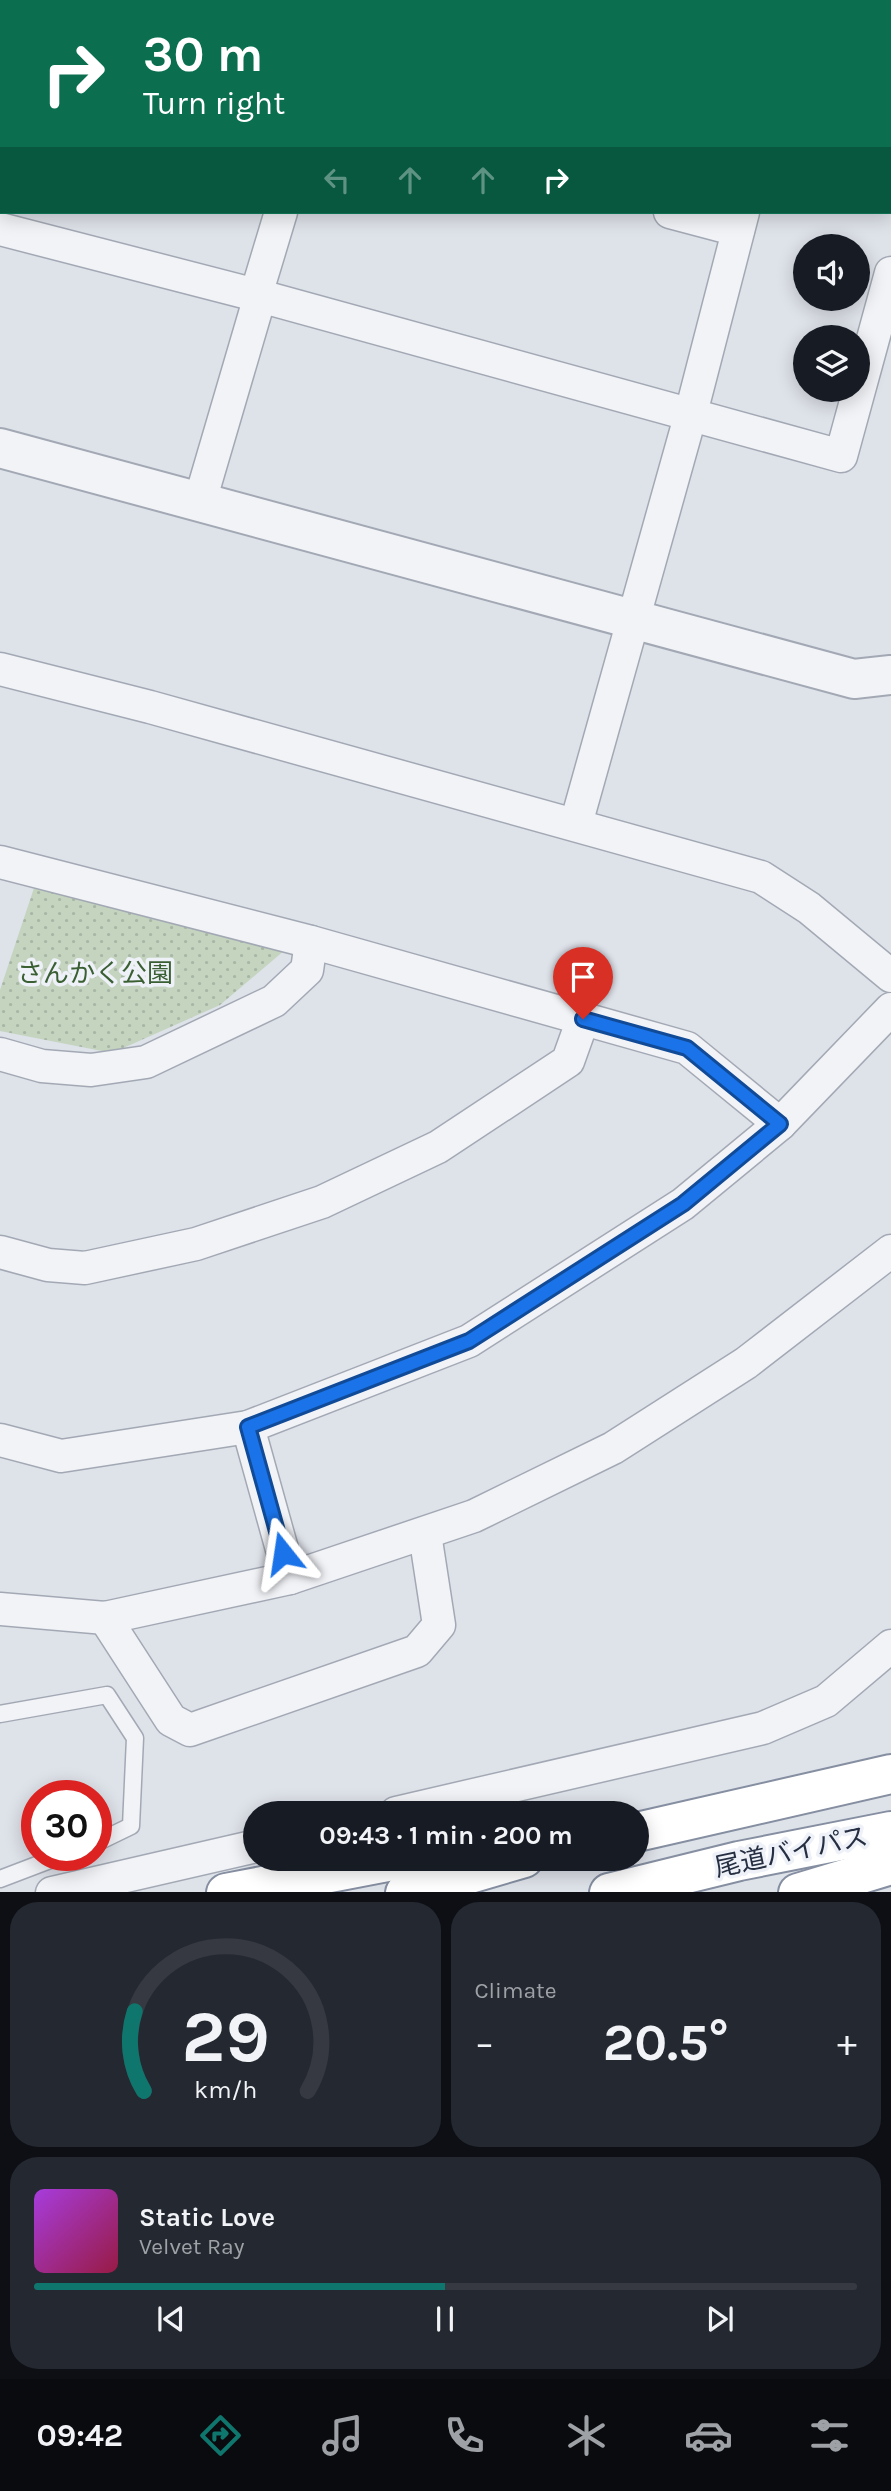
<!DOCTYPE html>
<html lang="en">
<head>
<meta charset="utf-8">
<style>
  :root { --surface:#171b24; --page:#242831; --text:#f1f3f6; --muted:#9ea1a6; --line:#363941; --accent:#0f766e }
  body { margin:0; font-family:Karla,"Noto Sans JP",sans-serif; background:var(--page); color:var(--text); height:100vh; display:flex; flex-direction:column; font-size:26px; white-space:nowrap }
  * { box-sizing:border-box; margin:0 }
  p { font-size:23px; color:var(--muted) }
  .icon { flex:none; width:38px; height:38px; fill:none; stroke:currentColor; stroke-width:2; stroke-linecap:round; stroke-linejoin:round }
  .map { position:relative; height:1892px; overflow:hidden }
  .side { display:flex; flex-direction:column; gap:10px; padding:10px; background:#0d0f14; flex:1 }
  .side>* { flex:none }
  .hud { position:absolute; left:0px; top:0px; width:892px; height:214px; box-shadow:0 4px 18px #0003; background:#0b6e4f; color:#fff; overflow:hidden }
  .tools { position:absolute; left:793px; top:234px; display:grid; gap:14px }
  .tools a { display:grid; place-items:center; width:77px; height:77px; border-radius:50%; background:var(--surface); box-shadow:0 4px 18px #0003; font-size:35px }
  .speed { position:absolute; left:21px; top:1780px; display:flex; gap:14px; font-size:35px; font-weight:700; text-align:center }
  .speed>* { display:grid; place-content:center; width:91px; height:91px; border-radius:50%; background:var(--surface); box-shadow:0 4px 18px #0003; line-height:1 }
  .speed .limit { border:10px solid #d22; background:#fff; color:#111 }
  .pin { position:absolute; display:grid; place-items:center; width:60px; height:60px; color:#fff; margin:-72px -30px; border-radius:50% 50% 50% 0; rotate:-45deg; box-shadow:0 0 7px #0007 }
  .pin .icon { rotate:45deg }
  .me { position:absolute; width:77px; margin:-38px; rotate:345deg; stroke-linejoin:round; filter:drop-shadow(0 0 5px #0008) }
  .turn { display:flex; align-items:center; gap:24px; height:147px; padding:0 28px; font-size:32px }
  .turn .icon { width:91px; height:91px; stroke-width:2.5 }
  .turn b { display:block; font-size:49px; line-height:60px }
  .lanes { display:flex; align-items:center; height:66px; padding:0 28px; background:#0003; justify-content:center; gap:35px; direction:ltr }
  .lanes .off { opacity:.35 }
  .big { font-size:52px; font-weight:700; line-height:1.1 }
  .side .card { flex:1; display:flex; flex-direction:column; justify-content:center; gap:10px; min-width:0; padding:0 24px; border-radius:28px; background:var(--page) }
  .side .dial { align-items:center; gap:0 }
  .dial svg { height:182px; overflow:visible; fill:none; stroke:var(--line); stroke-width:7; stroke-linecap:round; text-anchor:middle }
  .dial text { fill:var(--text); stroke:none }
  .song { display:flex; align-items:center; gap:21px }
  .cover { width:84px; height:84px; border-radius:10px; background:linear-gradient(135deg,hsl(280 70% 55%),hsl(340 70% 35%)) }
  .played { height:7px; border-radius:4px; background:linear-gradient(90deg,var(--accent) 50%,var(--line) 50%) }
  .keys { display:flex; justify-content:space-around; direction:ltr }
  .heat { display:flex; justify-content:space-between; align-items:center; font-size:38px; direction:ltr }
  .side .tiles { flex:1; display:grid; gap:10px; grid-template-columns:1fr 1fr }
  .card:last-child { grid-column:span 2 }
  .trip { position:absolute; left:243px; top:1801px; width:406px; height:70px; border-radius:35px; background:var(--surface); box-shadow:0 4px 18px #0003; font-weight:700; line-height:70px; text-align:center }
  .tabs { display:flex; height:112px; justify-content:space-around; align-items:center; background:#090b0e; color:var(--muted) }
  .tabs .icon { width:49px; height:49px }
  .tabs .active { color:var(--accent) }
  .tabs b { font-size:32px; color:var(--text) }
  .map>svg:first-child { display:block }
</style>
</head>
<body>
<div class="map">
<svg width="891" height="1893" viewBox="0 0 891 1893">
  <defs>
    <pattern id="park-dots" width="8" height="8" patternUnits="userSpaceOnUse" patternTransform="scale(1.75)"><rect width="8" height="8" fill="#c4d4bf"/><path d="M2 2h.1M6 6h.1" fill="none" stroke="#a8b6a5" stroke-width="1.8" stroke-linecap="round"/></pattern>
  </defs>
  <rect width="100%" height="100%" fill="#dee2e9"/>
  <polygon fill="url(#park-dots)" points="36,882 292,944 220,1005 112,1053 0,1031 0,990"/>
  <g fill="none" stroke-linecap="round" stroke-linejoin="round">
    <g stroke="#a3a9b4" stroke-width="19">
      <g id="service">
        <polyline points="0,1714 107,1695 135,1738 131,1826 96,1843"/>
        <polyline points="0,1879 63,1855"/>
      </g>
    </g>
    <g stroke="#a3a9b4" stroke-width="35">
      <g id="minor">
        <polyline points="611,0 618,2"/>
        <polyline points="339,2 340,0"/>
        <polyline points="0,31 2,31"/>
        <polyline points="670,212 738,230"/>
        <polyline points="0,229 256,295 841,456 891,273"/>
        <polyline points="200,501 256,310 256,295 281,212"/>
        <polyline points="0,669 150,707 761,877 809,908 891,976"/>
        <polyline points="576,824 690,417 743,212"/>
        <polyline points="0,862 311,942 687,1048 780,1124"/>
        <polyline points="0,1054 42,1066 91,1070 146,1062 274,1001 307,970 311,942"/>
        <polyline points="0,1252 48,1265 85,1268 196,1244 322,1202 438,1147 568,1061 583,1019"/>
        <polyline points="248,1427 290,1578"/>
        <polyline points="0,1440 61,1456 248,1427 469,1341 683,1204 780,1124 891,1009"/>
        <polyline points="0,1609 105,1618 290,1578 474,1516 613,1448 746,1363 891,1251"/>
        <polyline points="105,1618 171,1720 190,1730 417,1651 439,1625 425,1534"/>
        <polyline points="396,1813 763,1728 826,1701 891,1646"/>
        <polyline points="52,1893 256,1846"/>
      </g>
    </g>
    <g stroke="#a3a9b4" stroke-width="42">
      <polyline id="tertiary" points="0,448 854,679 891,675"/>
    </g>
    <g stroke="#858fa1" stroke-width="42">
      <g id="motorway">
        <polyline points="637,1832 891,1774"/>
        <polyline points="226,1893 408,1858"/>
        <polyline points="405,1893 524,1858"/>
        <polyline points="609,1893 739,1861 891,1831"/>
        <polyline points="798,1893 891,1865"/>
      </g>
    </g>
    <use href="#service" stroke="#f2f3f7" stroke-width="16"/>
    <use href="#minor" stroke="#f2f3f7" stroke-width="32"/>
    <use href="#tertiary" stroke="#f2f3f7" stroke-width="38"/>
    <use href="#motorway" stroke="#fff" stroke-width="38"/>
  </g>
  <g fill="none" stroke-linecap="round" stroke-linejoin="round">
    <g stroke="#114b97" stroke-width="18">
      <polyline id="route" points="283,1553 248,1427 469,1341 683,1204 780,1124 687,1048 583,1019"/>
    </g>
    <use href="#route" stroke="#1a73e8" stroke-width="12"/>
  </g>
  <g text-anchor="middle" dominant-baseline="central" stroke-width="7" stroke-linejoin="round" paint-order="stroke">
    <g font-size="26" fill="#395f32" stroke="#eef1f7">
      <text x="95" y="973">さんかく公園</text>
    </g>
    <g font-size="26" fill="#262f42" stroke="#eef1f7">
      <text transform="translate(791 1852) rotate(-12)">尾道バイパス</text>
    </g>
  </g>
</svg>
<div class="tools">
<a><svg class="icon" aria-label="sound" viewBox="0 0 24 24"><path d="M4 9h4l5-4v14l-5-4H4zM17 9q2 3 0 6"/></svg></a>
<a><svg class="icon" aria-label="layers" viewBox="0 0 24 24"><path d="M12 4l9 5-9 5-9-5zM3 14l9 5 9-5"/></svg></a>
</div>
<div class="speed"><div class="limit">30</div></div>
<div class="pin" style="left:583px;top:1019px;background:#d93025"><svg class="icon" aria-label="arrive" viewBox="0 0 24 24"><path d="M6 21V4h12l-3 4 3 4H6"/></svg></div>
<svg class="me" style="left:283px;top:1553px" viewBox="-20 -20 40 40"><path d="M0-17L14 15 0 8-14 15z" fill="#1a73e8" stroke="#fff" stroke-width="4"/></svg>
<div class="trip">09:43 · 1 min · 200 m</div>
<div class="hud">
<div class="turn"><svg class="icon" aria-label="right" viewBox="0 0 24 24"><path d="M7 20v-9h11M14 6l5 5-5 5"/></svg><div><b>30 m</b>Turn right</div></div>
<div class="lanes"><svg class="icon off" aria-label="left" viewBox="0 0 24 24"><path d="M17 20v-9H6M10 6l-5 5 5 5"/></svg><svg class="icon off" aria-label="ahead" viewBox="0 0 24 24"><path d="M12 20V5M6 11l6-6 6 6"/></svg><svg class="icon off" aria-label="ahead" viewBox="0 0 24 24"><path d="M12 20V5M6 11l6-6 6 6"/></svg><svg class="icon" aria-label="right" viewBox="0 0 24 24"><path d="M7 20v-9h11M14 6l5 5-5 5"/></svg></div>
</div>
</div>
<section class="side">
<div class="tiles">
<div class="card dial"><svg viewBox="0 0 100 80">
<path d="M14 69A42 42 0 1 1 86 69"/>
<path d="M14 69A42 42 0 0 1 10 34" stroke="#0f766e"/>
<text x="50" y="56" font-size="32" font-weight="700">29</text>
<text x="50" y="72" font-size="11">km/h</text>
</svg></div>
<div class="card"><p>Climate</p>
<div class="heat"><a>−</a><b class="big">20.5°</b><a>+</a></div>
</div>
<div class="card">
<div class="song"><i class="cover"></i><div><b>Static Love</b><p>Velvet Ray</p></div></div>
<div class="played"></div>
<div class="keys"><svg class="icon" aria-label="previous" viewBox="0 0 24 24"><path d="M18 5L8 12l10 7zM5 5v14"/></svg><svg class="icon" aria-label="pause" viewBox="0 0 24 24"><path d="M8 5v14M16 5v14"/></svg><svg class="icon" aria-label="next" viewBox="0 0 24 24"><path d="M6 5l10 7-10 7zM19 5v14"/></svg></div>
</div>
</div>
</section>
<nav class="tabs">
<b>09:42</b>
<svg class="icon active" aria-label="directions" viewBox="0 0 24 24"><path d="M12 3l9 9-9 9-9-9zM9 14v-3h6M13 9l2 2-2 2"/></svg>
<svg class="icon" aria-label="music" viewBox="0 0 24 24"><path d="M9 18V5l10-2v13"/><circle cx="6" cy="18" r="3"/><circle cx="16" cy="16" r="3"/></svg>
<svg class="icon" aria-label="phone" viewBox="0 0 24 24"><path d="M5 4h4l2 5-3 2q2 4 5 5l2-3 5 2v4C11 20 4 13 5 4z"/></svg>
<svg class="icon" aria-label="climate" viewBox="0 0 24 24"><path d="M12 3v18M4 7l16 10M4 17L20 7"/></svg>
<svg class="icon" aria-label="car" viewBox="0 0 24 24"><path d="M5 17H2v-5l4-1 3-4h7l3 4 3 1v5h-3M9 17h6M6 11h13"/><circle cx="7" cy="17" r="2"/><circle cx="17" cy="17" r="2"/></svg>
<svg class="icon" aria-label="filters" viewBox="0 0 24 24"><path d="M4 7h16M4 17h16"/><circle cx="9" cy="7" r="2"/><circle cx="15" cy="17" r="2"/></svg>
</nav>
</body>
</html>
